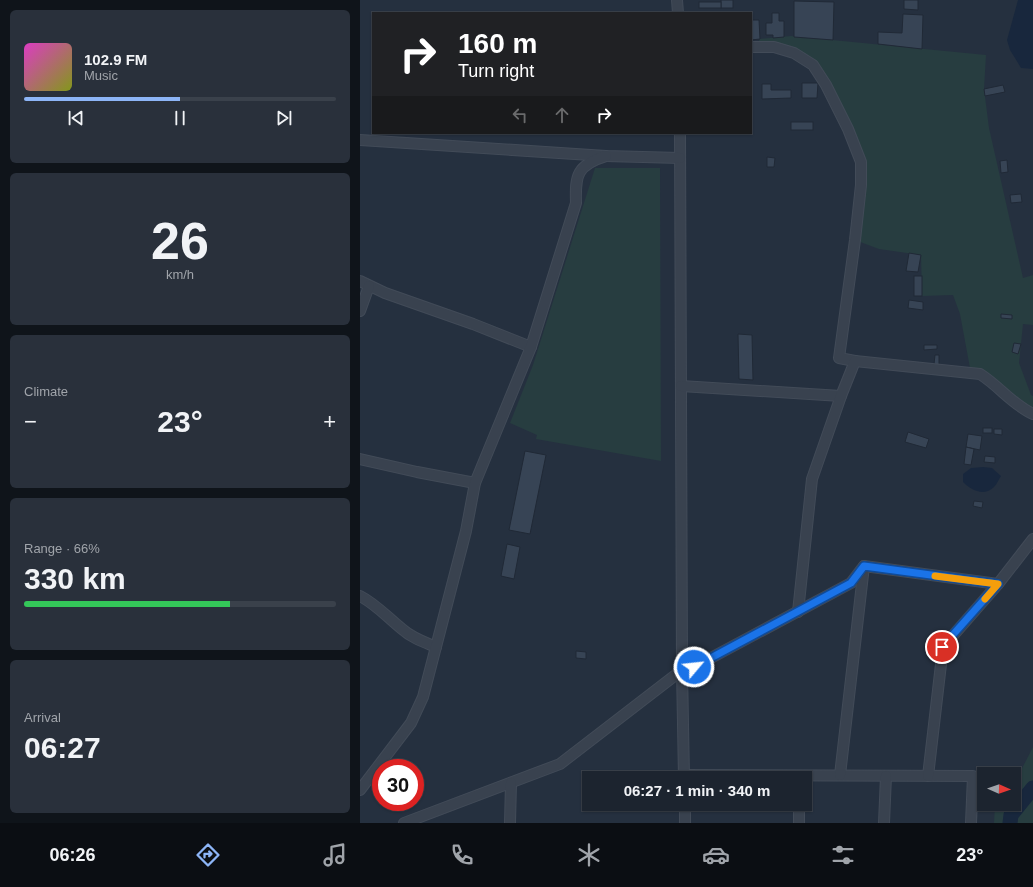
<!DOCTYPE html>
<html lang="en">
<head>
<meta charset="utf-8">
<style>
  :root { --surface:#1c242f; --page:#29303b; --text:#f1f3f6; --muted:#a0a4aa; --line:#3a414b; --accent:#8db5f7 }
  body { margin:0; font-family:Helvetica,sans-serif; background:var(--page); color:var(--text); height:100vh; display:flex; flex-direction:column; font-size:15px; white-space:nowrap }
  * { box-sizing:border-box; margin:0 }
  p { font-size:13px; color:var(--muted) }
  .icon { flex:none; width:22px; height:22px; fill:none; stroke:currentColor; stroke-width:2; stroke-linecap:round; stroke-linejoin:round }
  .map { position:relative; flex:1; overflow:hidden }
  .panel { display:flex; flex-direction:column; gap:10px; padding:10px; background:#0f141a; width:360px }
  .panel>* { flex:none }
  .hud { position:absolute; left:12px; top:12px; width:380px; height:122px; border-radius:0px; box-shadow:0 1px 3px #0004,0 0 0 1px var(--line); background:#202124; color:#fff; overflow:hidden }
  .needle { width:26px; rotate:92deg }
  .controls { position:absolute; left:617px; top:767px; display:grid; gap:8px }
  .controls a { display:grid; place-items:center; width:44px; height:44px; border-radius:0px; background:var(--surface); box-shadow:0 1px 3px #0004,0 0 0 1px var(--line); font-size:20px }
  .speed { position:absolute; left:12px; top:759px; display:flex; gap:8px; font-size:20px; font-weight:700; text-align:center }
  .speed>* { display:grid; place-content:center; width:52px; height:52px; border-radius:50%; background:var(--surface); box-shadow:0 1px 3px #0004,0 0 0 1px var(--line); line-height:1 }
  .speed .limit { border:6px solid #d22; background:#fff; color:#111 }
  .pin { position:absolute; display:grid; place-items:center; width:34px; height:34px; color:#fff; margin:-17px; border:2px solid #fff; border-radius:50%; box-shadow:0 1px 4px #0007 }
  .me { position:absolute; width:44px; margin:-22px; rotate:62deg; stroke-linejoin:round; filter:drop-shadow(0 0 3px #0008) }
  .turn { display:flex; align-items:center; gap:14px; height:84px; padding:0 20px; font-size:18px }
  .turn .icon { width:52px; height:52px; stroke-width:2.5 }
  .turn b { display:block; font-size:28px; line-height:34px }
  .lanes { display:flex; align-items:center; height:38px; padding:0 20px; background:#0003; justify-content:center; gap:20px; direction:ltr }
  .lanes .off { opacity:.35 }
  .big { font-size:30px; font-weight:700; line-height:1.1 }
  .panel .card { flex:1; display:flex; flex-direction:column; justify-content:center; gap:6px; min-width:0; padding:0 14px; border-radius:6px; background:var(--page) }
  .panel .dial { align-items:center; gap:0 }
  .dial b { font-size:52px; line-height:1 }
  .song { display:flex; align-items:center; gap:12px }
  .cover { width:48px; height:48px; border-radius:6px; background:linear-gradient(135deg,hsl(310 70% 55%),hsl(70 70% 35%)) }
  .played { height:4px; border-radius:2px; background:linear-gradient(90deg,var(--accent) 50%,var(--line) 50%) }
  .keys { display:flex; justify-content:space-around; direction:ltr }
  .heat { display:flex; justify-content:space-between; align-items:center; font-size:22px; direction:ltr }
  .charge { height:6px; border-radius:3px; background:linear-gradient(90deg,#34c759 66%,var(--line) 0) }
  .trip { position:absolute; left:222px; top:771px; width:230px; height:40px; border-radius:0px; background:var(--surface); box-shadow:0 1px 3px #0004,0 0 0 1px var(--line); font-weight:700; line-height:40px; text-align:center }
  .dock { display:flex; height:64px; justify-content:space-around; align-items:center; background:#0b0e13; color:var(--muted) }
  .dock .icon { width:28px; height:28px }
  .dock .current { color:var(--accent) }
  .dock b { font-size:18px; color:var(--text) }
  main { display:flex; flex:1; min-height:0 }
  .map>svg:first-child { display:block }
</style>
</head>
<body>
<main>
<section class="panel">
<div class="card">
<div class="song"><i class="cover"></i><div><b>102.9 FM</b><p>Music</p></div></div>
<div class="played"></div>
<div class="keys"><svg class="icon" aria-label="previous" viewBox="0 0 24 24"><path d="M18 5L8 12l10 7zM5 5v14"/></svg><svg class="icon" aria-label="pause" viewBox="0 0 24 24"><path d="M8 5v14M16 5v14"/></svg><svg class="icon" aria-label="next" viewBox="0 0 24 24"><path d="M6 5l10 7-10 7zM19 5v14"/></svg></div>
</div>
<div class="card dial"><b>26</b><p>km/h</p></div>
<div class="card"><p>Climate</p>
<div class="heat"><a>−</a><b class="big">23°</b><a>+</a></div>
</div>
<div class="card"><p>Range · 66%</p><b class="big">330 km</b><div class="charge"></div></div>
<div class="card"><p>Arrival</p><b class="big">06:27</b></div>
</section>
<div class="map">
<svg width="673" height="823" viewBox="0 0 673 823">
  <rect width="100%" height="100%" fill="#25303f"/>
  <g fill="#273d40">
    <polygon points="431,36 626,55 624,89 629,128 663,278 673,275 673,325 663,324 659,363 671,395 673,396 673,414 610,368 600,314 593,295 562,296 561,255 519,249 495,240 501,162 466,85 434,53 395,47 400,39"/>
    <polygon points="235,168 300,168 301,461 176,439 177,435 150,423 173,365"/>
    <polygon points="673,747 673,823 634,823 635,804 654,804 654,784"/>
  </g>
  <g fill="#18273d">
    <polygon points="658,0 673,0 673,69 661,68 650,50 647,40"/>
    <path d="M 623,467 L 632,468 L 641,476 C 639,479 637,484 634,487 C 624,497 611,490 603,482 L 603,474 L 611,468 Z"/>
  </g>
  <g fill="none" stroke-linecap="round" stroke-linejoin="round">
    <polyline stroke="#18273d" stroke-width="15" points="650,823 651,815 673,788"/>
  </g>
  <g fill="#374455" stroke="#202936">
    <rect x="361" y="0" width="12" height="8"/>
    <polygon points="544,0 558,0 558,10 544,9"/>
    <polygon points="434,1 474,2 473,40 434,37"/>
    <rect x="339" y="2" width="22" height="6"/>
    <polygon points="412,13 419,13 419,21 424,21 424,37 413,38 413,35 406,35 406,23 412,23"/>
    <polygon points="543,14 563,15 562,49 518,44 518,32 542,33"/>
    <polygon points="391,20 399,20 400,39 391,40"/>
    <polygon points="442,83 458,83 457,98 442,98"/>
    <polygon points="402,84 411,84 411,90 431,90 431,98 402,99"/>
    <polygon points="643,85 645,92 625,96 624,89"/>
    <rect x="431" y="122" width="22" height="8"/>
    <polygon points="407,157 415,158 414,167 407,167"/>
    <polygon points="647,160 648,172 641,173 640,161"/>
    <polygon points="661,194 662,202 651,203 650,195"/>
    <polygon points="549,253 561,255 558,272 546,271"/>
    <rect x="554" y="276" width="8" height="20"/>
    <polygon points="549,300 563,302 563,310 548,308"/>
    <polygon points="641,314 652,315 652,319 641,318"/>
    <polygon points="378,334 392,335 393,380 379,379"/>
    <polygon points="654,343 661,344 658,354 652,352"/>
    <polygon points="564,345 577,345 577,349 564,350"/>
    <polygon points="575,355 579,355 579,365 574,364"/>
    <rect x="623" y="428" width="9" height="5"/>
    <polygon points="634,429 642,429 642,435 634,434"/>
    <polygon points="548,432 569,439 566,448 545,442"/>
    <polygon points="608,434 622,436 620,450 606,447"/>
    <polygon points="606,447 614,449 611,465 604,464"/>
    <polygon points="165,451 186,455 170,534 149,530"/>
    <polygon points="625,456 635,457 635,463 624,462"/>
    <polygon points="614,501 623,502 622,508 613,506"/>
    <polygon points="147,544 160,547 154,579 141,576"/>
    <polygon points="216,651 226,652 226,659 216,658"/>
  </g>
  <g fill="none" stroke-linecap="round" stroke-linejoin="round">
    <g stroke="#424b58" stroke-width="12">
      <g id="minor">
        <polyline points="317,0 318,13"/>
        <polyline points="391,47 414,47 434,53 453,65 466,85 488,129 501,162 501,185 495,240 479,358 495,361"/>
        <polyline points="320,133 322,670 324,778"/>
        <polyline points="0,140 246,156 320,158"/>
        <polyline points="0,281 25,293 113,324 171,347"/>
        <polyline points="0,311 9,286"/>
        <polyline points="321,386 481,396"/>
        <polyline points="0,459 57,472 115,483"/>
        <polyline points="638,584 673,539"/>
        <path d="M 0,596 C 16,604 28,618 42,629 C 52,638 64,642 76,647"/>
        <path d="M 438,612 L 452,479 L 481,396 L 495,361 L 620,374 C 639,386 653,405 673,414"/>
        <polyline points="324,775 613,776 611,823"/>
        <polyline points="480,775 504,566"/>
        <path d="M 0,790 L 51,723 L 63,697 L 106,531 L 115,483 L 171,347 L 216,203 C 215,175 217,165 246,156"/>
        <polyline points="325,804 325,823"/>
        <polyline points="439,804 439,823"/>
        <polyline points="44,823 200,764 322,670 334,667 491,583 504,566 638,584 583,647 568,776"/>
        <polyline points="150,823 151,783"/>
        <polyline points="524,823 526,776"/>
      </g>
    </g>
    <use href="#minor" stroke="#39424f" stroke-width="10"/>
  </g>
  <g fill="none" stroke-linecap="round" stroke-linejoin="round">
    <g stroke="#114b97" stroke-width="10">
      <polyline id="route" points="334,667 491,583 504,566 638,584 582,647"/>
    </g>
    <use href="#route" stroke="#1a73e8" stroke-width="7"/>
    <polyline stroke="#f59e0b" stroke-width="7" points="575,576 638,584 625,599"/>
  </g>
</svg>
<div class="controls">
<a><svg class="needle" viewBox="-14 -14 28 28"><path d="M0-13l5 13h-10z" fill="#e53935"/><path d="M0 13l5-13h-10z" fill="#a0a4aa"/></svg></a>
</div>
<div class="speed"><div class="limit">30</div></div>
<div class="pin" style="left:582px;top:647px;background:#d93025"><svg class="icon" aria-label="arrive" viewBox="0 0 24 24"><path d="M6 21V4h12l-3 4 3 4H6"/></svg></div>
<svg class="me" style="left:334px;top:667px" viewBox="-20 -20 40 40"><circle r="17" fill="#1a73e8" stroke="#fff" stroke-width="3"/><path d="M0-11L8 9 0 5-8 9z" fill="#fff"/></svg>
<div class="trip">06:27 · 1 min · 340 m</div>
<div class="hud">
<div class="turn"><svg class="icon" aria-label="right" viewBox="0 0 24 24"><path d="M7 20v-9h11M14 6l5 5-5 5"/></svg><div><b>160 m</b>Turn right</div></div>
<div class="lanes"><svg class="icon off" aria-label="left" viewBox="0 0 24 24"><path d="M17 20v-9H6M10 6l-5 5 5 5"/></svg><svg class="icon off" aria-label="ahead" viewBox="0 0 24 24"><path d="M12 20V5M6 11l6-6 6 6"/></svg><svg class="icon" aria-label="right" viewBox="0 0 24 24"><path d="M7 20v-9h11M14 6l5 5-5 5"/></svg></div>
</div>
</div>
</main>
<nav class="dock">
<b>06:26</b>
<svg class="icon current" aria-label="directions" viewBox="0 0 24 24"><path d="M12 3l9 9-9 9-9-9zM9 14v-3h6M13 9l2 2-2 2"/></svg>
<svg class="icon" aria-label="music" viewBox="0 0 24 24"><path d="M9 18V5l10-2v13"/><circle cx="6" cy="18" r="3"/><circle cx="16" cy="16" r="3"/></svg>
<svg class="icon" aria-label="phone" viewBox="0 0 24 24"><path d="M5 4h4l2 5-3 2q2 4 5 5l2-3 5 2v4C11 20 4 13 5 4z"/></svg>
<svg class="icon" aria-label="climate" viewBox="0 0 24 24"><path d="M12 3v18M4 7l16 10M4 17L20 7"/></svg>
<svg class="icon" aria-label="car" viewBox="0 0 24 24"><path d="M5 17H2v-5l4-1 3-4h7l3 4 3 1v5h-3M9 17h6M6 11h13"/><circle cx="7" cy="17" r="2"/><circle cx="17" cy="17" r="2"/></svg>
<svg class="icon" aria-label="filters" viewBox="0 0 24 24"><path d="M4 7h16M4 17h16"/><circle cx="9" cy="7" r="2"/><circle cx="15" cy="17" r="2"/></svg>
<b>23°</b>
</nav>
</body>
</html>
